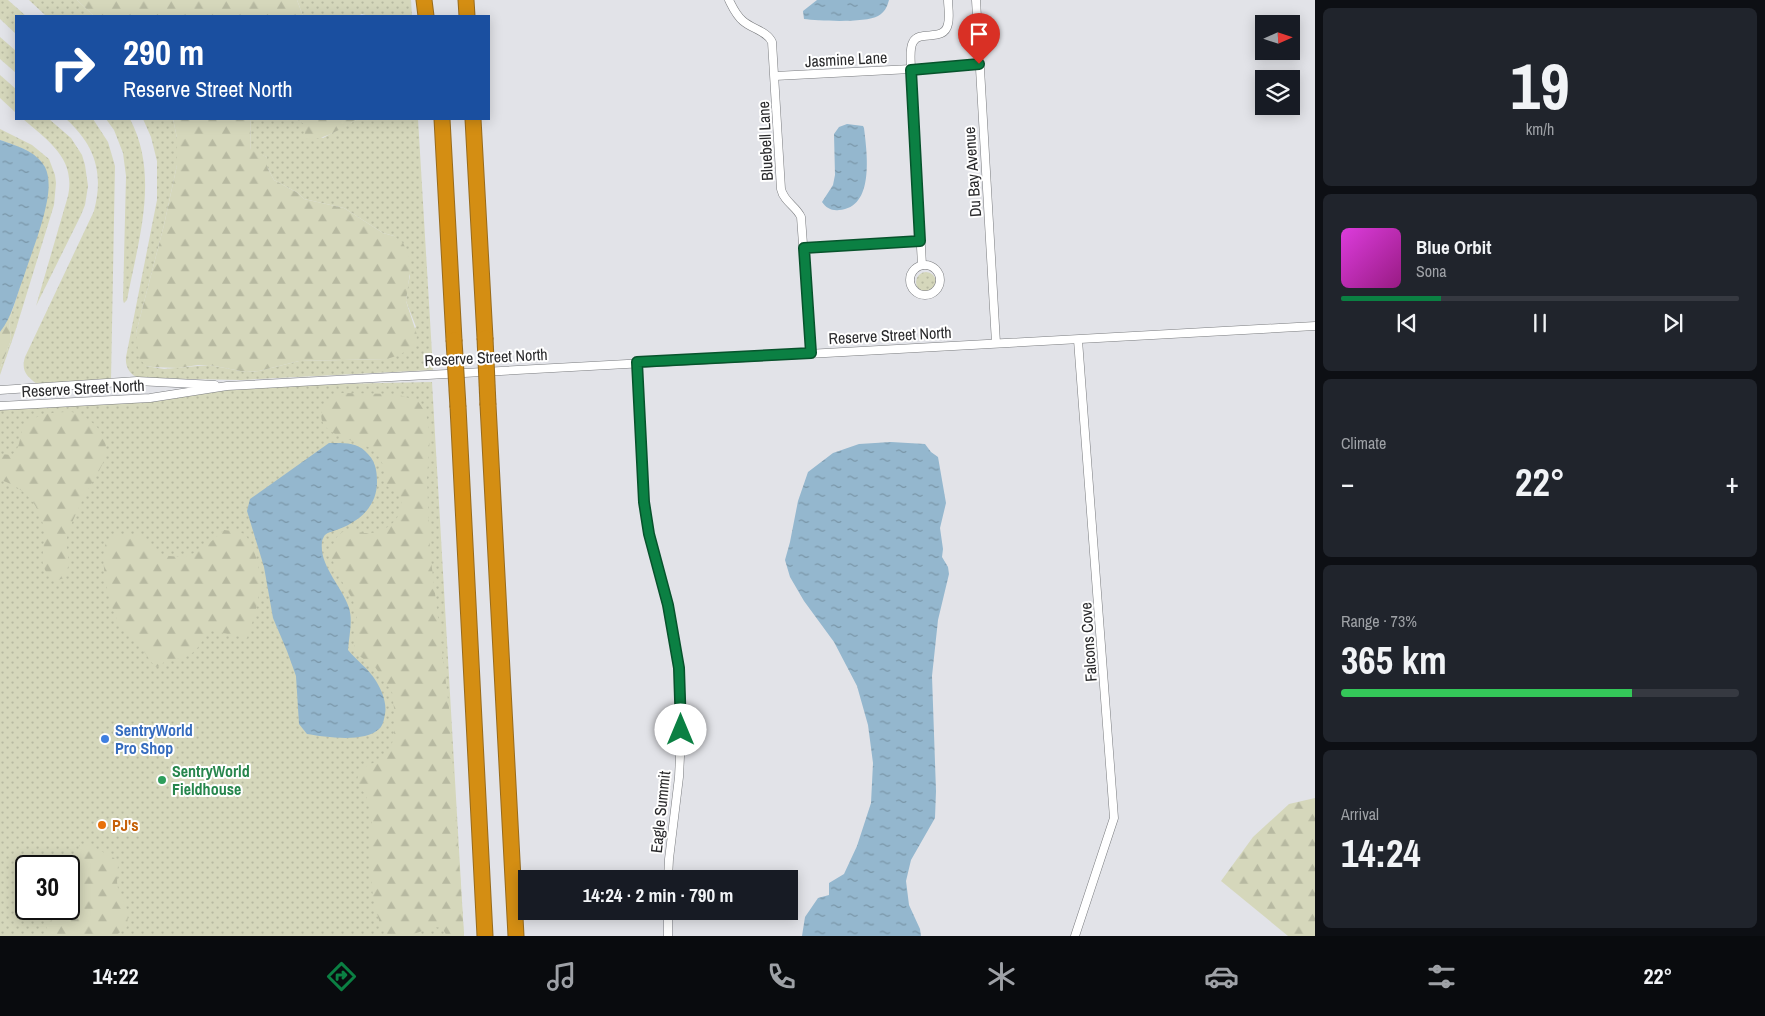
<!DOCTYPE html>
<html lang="en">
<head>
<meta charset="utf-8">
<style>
  :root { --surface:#171b24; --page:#20242c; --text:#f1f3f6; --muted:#9ea1a6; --line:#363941; --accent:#0b8043 }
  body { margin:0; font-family:"Archivo Narrow",sans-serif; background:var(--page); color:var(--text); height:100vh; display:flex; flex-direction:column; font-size:19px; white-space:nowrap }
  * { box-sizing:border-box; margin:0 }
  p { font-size:16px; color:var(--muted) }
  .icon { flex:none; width:28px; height:28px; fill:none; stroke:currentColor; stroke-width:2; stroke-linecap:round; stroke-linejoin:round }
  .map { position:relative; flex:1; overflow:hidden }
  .drawer { display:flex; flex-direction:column; gap:8px; padding:8px; background:#0d0f14; width:450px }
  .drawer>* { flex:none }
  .guide { position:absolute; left:15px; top:15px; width:475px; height:105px; border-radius:0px; box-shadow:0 2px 12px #0003; background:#1a4fa0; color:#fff; overflow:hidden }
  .needle { width:32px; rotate:87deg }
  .buttons { position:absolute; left:1255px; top:15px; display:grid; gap:10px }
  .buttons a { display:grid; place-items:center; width:45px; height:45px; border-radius:0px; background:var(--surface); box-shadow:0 2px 12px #0003; font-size:25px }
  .speed { position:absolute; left:15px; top:855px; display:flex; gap:10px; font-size:25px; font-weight:700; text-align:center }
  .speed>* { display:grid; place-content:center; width:65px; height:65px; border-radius:50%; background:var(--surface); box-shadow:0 2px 12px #0003; line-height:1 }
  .speed .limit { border:2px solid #111; border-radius:8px; background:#fff; color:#111 }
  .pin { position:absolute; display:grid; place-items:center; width:42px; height:42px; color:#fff; margin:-51px -21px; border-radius:50% 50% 50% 0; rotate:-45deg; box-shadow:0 0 5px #0007 }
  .pin .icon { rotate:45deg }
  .me { position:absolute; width:55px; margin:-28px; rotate:0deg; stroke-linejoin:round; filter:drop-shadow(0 0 4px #0008) }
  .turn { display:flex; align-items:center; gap:18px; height:105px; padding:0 25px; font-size:22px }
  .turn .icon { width:65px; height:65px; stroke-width:2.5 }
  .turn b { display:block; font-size:35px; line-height:42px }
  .big { font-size:38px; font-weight:700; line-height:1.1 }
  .drawer .widget { flex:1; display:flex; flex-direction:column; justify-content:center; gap:8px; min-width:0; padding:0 18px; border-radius:8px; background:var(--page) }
  .drawer .dial { align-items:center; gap:0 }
  .dial b { font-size:65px; line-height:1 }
  .song { display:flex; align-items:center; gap:15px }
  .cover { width:60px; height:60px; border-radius:8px; background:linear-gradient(135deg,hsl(300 70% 55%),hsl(310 70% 35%)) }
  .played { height:5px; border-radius:2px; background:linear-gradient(90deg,var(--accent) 25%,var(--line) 25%) }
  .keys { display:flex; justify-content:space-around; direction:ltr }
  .heat { display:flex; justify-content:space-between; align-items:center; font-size:28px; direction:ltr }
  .charge { height:8px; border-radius:4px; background:linear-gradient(90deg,#34c759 73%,var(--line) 0) }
  .trip { position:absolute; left:518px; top:870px; width:280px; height:50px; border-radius:0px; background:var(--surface); box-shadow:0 2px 12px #0003; font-weight:700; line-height:50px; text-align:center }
  .dock { display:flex; height:80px; justify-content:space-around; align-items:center; background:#090b0e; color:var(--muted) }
  .dock .icon { width:35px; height:35px }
  .dock .selected { color:var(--accent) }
  .dock b { font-size:22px; color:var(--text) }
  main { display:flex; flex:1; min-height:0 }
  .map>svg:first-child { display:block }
</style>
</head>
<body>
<main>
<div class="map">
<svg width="1315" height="936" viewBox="0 0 1315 936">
  <defs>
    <pattern id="grass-dots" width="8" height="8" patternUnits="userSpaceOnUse" patternTransform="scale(1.25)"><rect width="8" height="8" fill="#d5d7bb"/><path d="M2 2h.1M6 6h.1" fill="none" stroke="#b7b9a1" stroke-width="1.8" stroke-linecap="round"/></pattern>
    <pattern id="forest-firs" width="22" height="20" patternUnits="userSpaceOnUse" patternTransform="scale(1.25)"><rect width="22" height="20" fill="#d5d7bb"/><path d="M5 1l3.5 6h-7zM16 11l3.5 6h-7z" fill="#b7b9a1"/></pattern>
    <pattern id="water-ripples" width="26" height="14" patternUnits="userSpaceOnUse" patternTransform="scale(1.25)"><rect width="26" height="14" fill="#94b7ce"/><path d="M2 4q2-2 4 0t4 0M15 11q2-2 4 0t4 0" fill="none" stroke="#7995a7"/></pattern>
  </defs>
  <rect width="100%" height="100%" fill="#e2e3e8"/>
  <g fill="url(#grass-dots)" fill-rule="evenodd">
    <polygon points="0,0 8,0 26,16 16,16 16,34 0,19"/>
    <polygon points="29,0 77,0 94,16 46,16"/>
    <polygon points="297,0 411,0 412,16 369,16 362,14 357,16 303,16"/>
    <polygon points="0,37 16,51 16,73 0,59"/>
    <polygon points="0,75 16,89 16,113 0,98"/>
    <path d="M 23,119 L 49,119 L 71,138 L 82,155 L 85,165 L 88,186 L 85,205 L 81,215 L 36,306 L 68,196 C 76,158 48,141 23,119 Z"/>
    <path d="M 66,119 L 93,119 L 108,142 L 115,166 L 111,380 L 37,384 C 26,376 21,370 25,357 L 94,211 C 104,173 95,145 66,119 Z"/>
    <path d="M 106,119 L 130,119 C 160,176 138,241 127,300 L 124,303 L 123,300 L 126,176 L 123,153 L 114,130 Z"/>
    <path d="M 143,119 L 173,119 L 177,138 L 177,165 L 164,225 L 136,333 L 146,366 L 164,369 L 209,365 L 246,372 L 259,371 L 299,361 L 387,359 L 416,327 L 406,301 L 407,289 L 410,276 L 394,236 L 383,233 L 344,208 L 304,199 L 298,193 L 274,180 L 267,167 L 267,157 L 251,151 C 249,140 252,130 250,119 L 296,119 L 305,124 L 306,130 L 323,138 L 358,119 L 418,119 L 433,370 L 241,380 L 139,378 C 130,375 125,367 126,357 L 157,200 L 157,161 L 151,137 Z"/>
    <polygon points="0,129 32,145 49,159 55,175 56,183 54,205 15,332 0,375 0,369 11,340 9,321 20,286 26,150 0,140"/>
    <circle cx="926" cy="282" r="10"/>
    <path d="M 432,382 L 464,936 L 0,936 L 0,406 L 115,400 L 227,386 ZM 26,866 L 69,866 L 69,909 L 26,909 Z"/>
  </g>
  <g fill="url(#forest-firs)">
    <polygon points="77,0 297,0 303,16 94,16"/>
    <path d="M 173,119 L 250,119 C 252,130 249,140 251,150 L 267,157 L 267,167 L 274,180 L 298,193 L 304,199 L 344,208 L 383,233 L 394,236 L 403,243 L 408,253 L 411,265 L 406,301 L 417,335 L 416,342 L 410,349 L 399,355 L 387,359 L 299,361 L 259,371 L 246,372 L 209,365 L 198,365 L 178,368 L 153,367 L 146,366 L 139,358 L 136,333 L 164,225 L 177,165 L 177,138 Z"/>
    <path d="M 296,119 L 358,119 C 347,126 317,144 305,138 L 304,124 Z"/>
    <polygon points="13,308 9,321 11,340 0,369 0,332"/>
    <path d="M 340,393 L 396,394 L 418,401 L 426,413 L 430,435 L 427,479 L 430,552 L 449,708 L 464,936 L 447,936 L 442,928 L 435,927 L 413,934 L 390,936 L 385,932 L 380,924 L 373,898 L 369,852 L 372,820 L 366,795 L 359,787 L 357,780 L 359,773 L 367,766 L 385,757 L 391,748 L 394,734 L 394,708 L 392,692 L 375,667 L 358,655 L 354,646 L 357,616 L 353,600 L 340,578 L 330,554 C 333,546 335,534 345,531 C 351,529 358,532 364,533 C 387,535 407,516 400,494 C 396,492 390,489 387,486 C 383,482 386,475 385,471 C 383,464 379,455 373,450 C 361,439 311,437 323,407 C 326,400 333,395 340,393 Z"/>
    <path d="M 72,412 C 82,414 88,419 95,425 C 114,444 105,462 93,481 C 87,490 71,523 68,533 C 63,549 74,561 64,578 L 58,580 L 50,578 C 39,563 43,558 44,541 C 46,512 28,488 0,480 L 0,454 L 12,455 C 19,448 19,444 21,434 C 28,413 54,412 72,412 Z"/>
    <path d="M 224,530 C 229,531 235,530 240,532 C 247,535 249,540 252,547 C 266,576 258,609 247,638 L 208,630 C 198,651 190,661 166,659 L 161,666 L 155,667 C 149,659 143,650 137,642 C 130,635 122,627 117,619 C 109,605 97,553 108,540 C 115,532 127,535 137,534 L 159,553 L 168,556 L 185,557 L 203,549 Z"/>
    <polygon points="1315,798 1315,936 1288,936 1221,881 1253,837 1289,804"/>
    <polygon points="88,844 114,858 118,865 117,882 119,896 125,903 128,914 127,927 115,936 50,936 46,926 54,917 69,909 77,900 81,887 81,868 78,857 79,845"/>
  </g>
  <g fill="url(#water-ripples)">
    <path d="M 817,0 L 889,0 C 887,7 885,12 878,16 C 866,23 819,21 804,19 L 803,11 Z"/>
    <path d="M 847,124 L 863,126 L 864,128 C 867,153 875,208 839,210 C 832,211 826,208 822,202 L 833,185 L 835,175 L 834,134 L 839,127 Z"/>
    <path d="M 0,140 C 17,146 36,151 45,167 C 50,177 49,191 47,201 C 42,228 31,254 23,279 C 16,297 12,317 0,332 Z"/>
    <polygon points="891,442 925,444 931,452 938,457 946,503 940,528 943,549 942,557 948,567 949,574 938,620 932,676 936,791 935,818 911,860 906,881 909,905 920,929 921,936 802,936 805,917 818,898 829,895 829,883 844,874 857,846 871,803 873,763 868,725 857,686 834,642 804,601 790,577 785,560 790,542 798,501 808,472 833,453 859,444"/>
    <path d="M 329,443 C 342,443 356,442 365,451 C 375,460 377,469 377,482 C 377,506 360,521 339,529 C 335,531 328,532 325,535 C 324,536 322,540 322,542 C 319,566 342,586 349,608 C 353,621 349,636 348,650 C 357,661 369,669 376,681 C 382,691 387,703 385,714 C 384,719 383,726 379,729 C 365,743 325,737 307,734 L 299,724 L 296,676 L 287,651 L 273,618 L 264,567 L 247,511 L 250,499 Z"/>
  </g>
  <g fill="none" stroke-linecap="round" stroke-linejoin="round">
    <g stroke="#797b7e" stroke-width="9">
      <g id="street">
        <path d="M 729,0 C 733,8 736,15 743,21 C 752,29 767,31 772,42 L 781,189 C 784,202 796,206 801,217 L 811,353"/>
        <polyline points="976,0 996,343"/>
        <polyline points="775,76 911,69 979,64"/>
        <polyline points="804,248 920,241"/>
        <circle cx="925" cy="280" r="15"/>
        <path d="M 922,265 L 911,69 C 911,62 909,49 913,42 C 920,29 944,43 948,24 C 950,16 948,7 948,0"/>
        <polyline points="637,362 644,502 649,534 667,605 679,668 682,715 679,777 669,859 668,879"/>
        <polyline points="0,390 137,381 215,385"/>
        <polyline points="0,406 150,398 227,386 1315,326"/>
        <polyline points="668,936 668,911"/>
        <polyline points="1075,936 1114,818 1078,340"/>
      </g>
    </g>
    <g stroke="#986b1c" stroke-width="17">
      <g id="highway">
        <polyline points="424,0 426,16"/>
        <polyline points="466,0 467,16"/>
        <polyline points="442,119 454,340"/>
        <polyline points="473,119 485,338"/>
        <polyline points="488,405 516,936"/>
        <polyline points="458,407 485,936"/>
      </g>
    </g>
    <use href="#street" stroke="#fff" stroke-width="8"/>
    <use href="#highway" stroke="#d48e13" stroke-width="15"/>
    <g stroke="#986b1c" stroke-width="17" stroke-linecap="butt">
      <g id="highway-bridge">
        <polyline points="485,338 488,405"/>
        <polyline points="454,340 458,407"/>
      </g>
    </g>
    <use href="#highway-bridge" stroke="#d48e13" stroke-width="15"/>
  </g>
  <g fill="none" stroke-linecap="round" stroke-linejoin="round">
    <g stroke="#07532c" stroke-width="12">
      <polyline id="route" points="681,730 679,668 668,605 649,534 644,502 637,362 811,353 804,248 920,241 911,70 979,64"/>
    </g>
    <use href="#route" stroke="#0b8043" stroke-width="9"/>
  </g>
  <circle fill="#3f7fe0" stroke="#fff" stroke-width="2" cx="105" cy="739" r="5"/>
  <circle fill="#2e9e5b" stroke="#fff" stroke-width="2" cx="162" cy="780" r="5"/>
  <circle fill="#e8710a" stroke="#fff" stroke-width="2" cx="102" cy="825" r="5"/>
  <g text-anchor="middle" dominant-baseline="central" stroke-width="4" stroke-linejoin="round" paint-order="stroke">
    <g font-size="16" fill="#2a2a2c" stroke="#fff">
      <text transform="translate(846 59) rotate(-3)">Jasmine Lane</text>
      <text transform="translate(765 141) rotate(-93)">Bluebell Lane</text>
      <text transform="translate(972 172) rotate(-94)">Du Bay Avenue</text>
      <text transform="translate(890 335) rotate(-3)">Reserve Street North</text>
      <text transform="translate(486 357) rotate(-3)">Reserve Street North</text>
      <text transform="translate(83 388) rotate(-3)">Reserve Street North</text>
      <text transform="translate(1088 642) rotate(-94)">Falcons Cove</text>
      <text transform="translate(660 812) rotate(-84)">Eagle Summit</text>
    </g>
    <g font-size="16" font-weight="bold" fill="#366cbe" stroke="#fff" text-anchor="start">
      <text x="115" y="730">SentryWorld<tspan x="115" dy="18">Pro Shop</tspan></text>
    </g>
    <g font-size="16" font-weight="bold" fill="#27864d" stroke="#fff" text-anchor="start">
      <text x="172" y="771">SentryWorld<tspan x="172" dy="18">Fieldhouse</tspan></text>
    </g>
    <g font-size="16" font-weight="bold" fill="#c56008" stroke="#fff" text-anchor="start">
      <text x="112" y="825">PJ's</text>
    </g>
  </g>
</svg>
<div class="buttons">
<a><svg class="needle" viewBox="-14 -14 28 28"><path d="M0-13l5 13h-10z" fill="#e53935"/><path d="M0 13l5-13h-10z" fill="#9ea1a6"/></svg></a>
<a><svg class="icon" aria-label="layers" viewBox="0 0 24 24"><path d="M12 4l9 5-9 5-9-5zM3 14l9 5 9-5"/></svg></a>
</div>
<div class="speed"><div class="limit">30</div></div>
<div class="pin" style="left:979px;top:64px;background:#d93025"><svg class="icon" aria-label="arrive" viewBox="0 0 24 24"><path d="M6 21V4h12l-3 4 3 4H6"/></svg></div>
<svg class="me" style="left:681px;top:730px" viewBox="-20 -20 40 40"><circle r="19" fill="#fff"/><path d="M0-13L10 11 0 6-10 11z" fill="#0b8043"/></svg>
<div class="trip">14:24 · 2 min · 790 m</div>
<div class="guide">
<div class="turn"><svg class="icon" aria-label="right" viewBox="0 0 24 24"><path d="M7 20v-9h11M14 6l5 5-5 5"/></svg><div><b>290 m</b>Reserve Street North</div></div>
</div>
</div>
<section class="drawer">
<div class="widget dial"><b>19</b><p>km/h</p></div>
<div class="widget">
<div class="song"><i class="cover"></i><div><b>Blue Orbit</b><p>Sona</p></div></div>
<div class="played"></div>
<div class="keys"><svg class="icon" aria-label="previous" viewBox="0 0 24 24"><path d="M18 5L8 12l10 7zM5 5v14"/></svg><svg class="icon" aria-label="pause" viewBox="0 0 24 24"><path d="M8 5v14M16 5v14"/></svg><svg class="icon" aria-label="next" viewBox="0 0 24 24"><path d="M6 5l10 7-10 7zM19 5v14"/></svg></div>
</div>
<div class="widget"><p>Climate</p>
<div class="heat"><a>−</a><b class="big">22°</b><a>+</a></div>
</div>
<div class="widget"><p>Range · 73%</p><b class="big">365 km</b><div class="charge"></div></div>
<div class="widget"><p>Arrival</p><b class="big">14:24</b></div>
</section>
</main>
<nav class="dock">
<b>14:22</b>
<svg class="icon selected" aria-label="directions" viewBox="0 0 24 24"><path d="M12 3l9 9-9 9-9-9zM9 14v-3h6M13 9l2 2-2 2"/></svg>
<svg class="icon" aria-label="music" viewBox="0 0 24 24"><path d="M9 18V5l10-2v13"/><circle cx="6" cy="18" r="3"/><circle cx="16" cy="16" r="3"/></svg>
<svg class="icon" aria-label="phone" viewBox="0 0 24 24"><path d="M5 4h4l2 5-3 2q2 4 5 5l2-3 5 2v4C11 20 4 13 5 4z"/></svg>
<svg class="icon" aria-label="climate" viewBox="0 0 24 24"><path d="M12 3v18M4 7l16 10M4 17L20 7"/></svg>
<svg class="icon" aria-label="car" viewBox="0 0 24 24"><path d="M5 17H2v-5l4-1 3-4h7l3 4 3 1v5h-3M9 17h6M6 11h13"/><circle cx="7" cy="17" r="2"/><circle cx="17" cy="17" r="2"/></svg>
<svg class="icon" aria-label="filters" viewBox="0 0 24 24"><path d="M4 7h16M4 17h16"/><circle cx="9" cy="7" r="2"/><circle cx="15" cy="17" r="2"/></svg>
<b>22°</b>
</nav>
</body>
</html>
